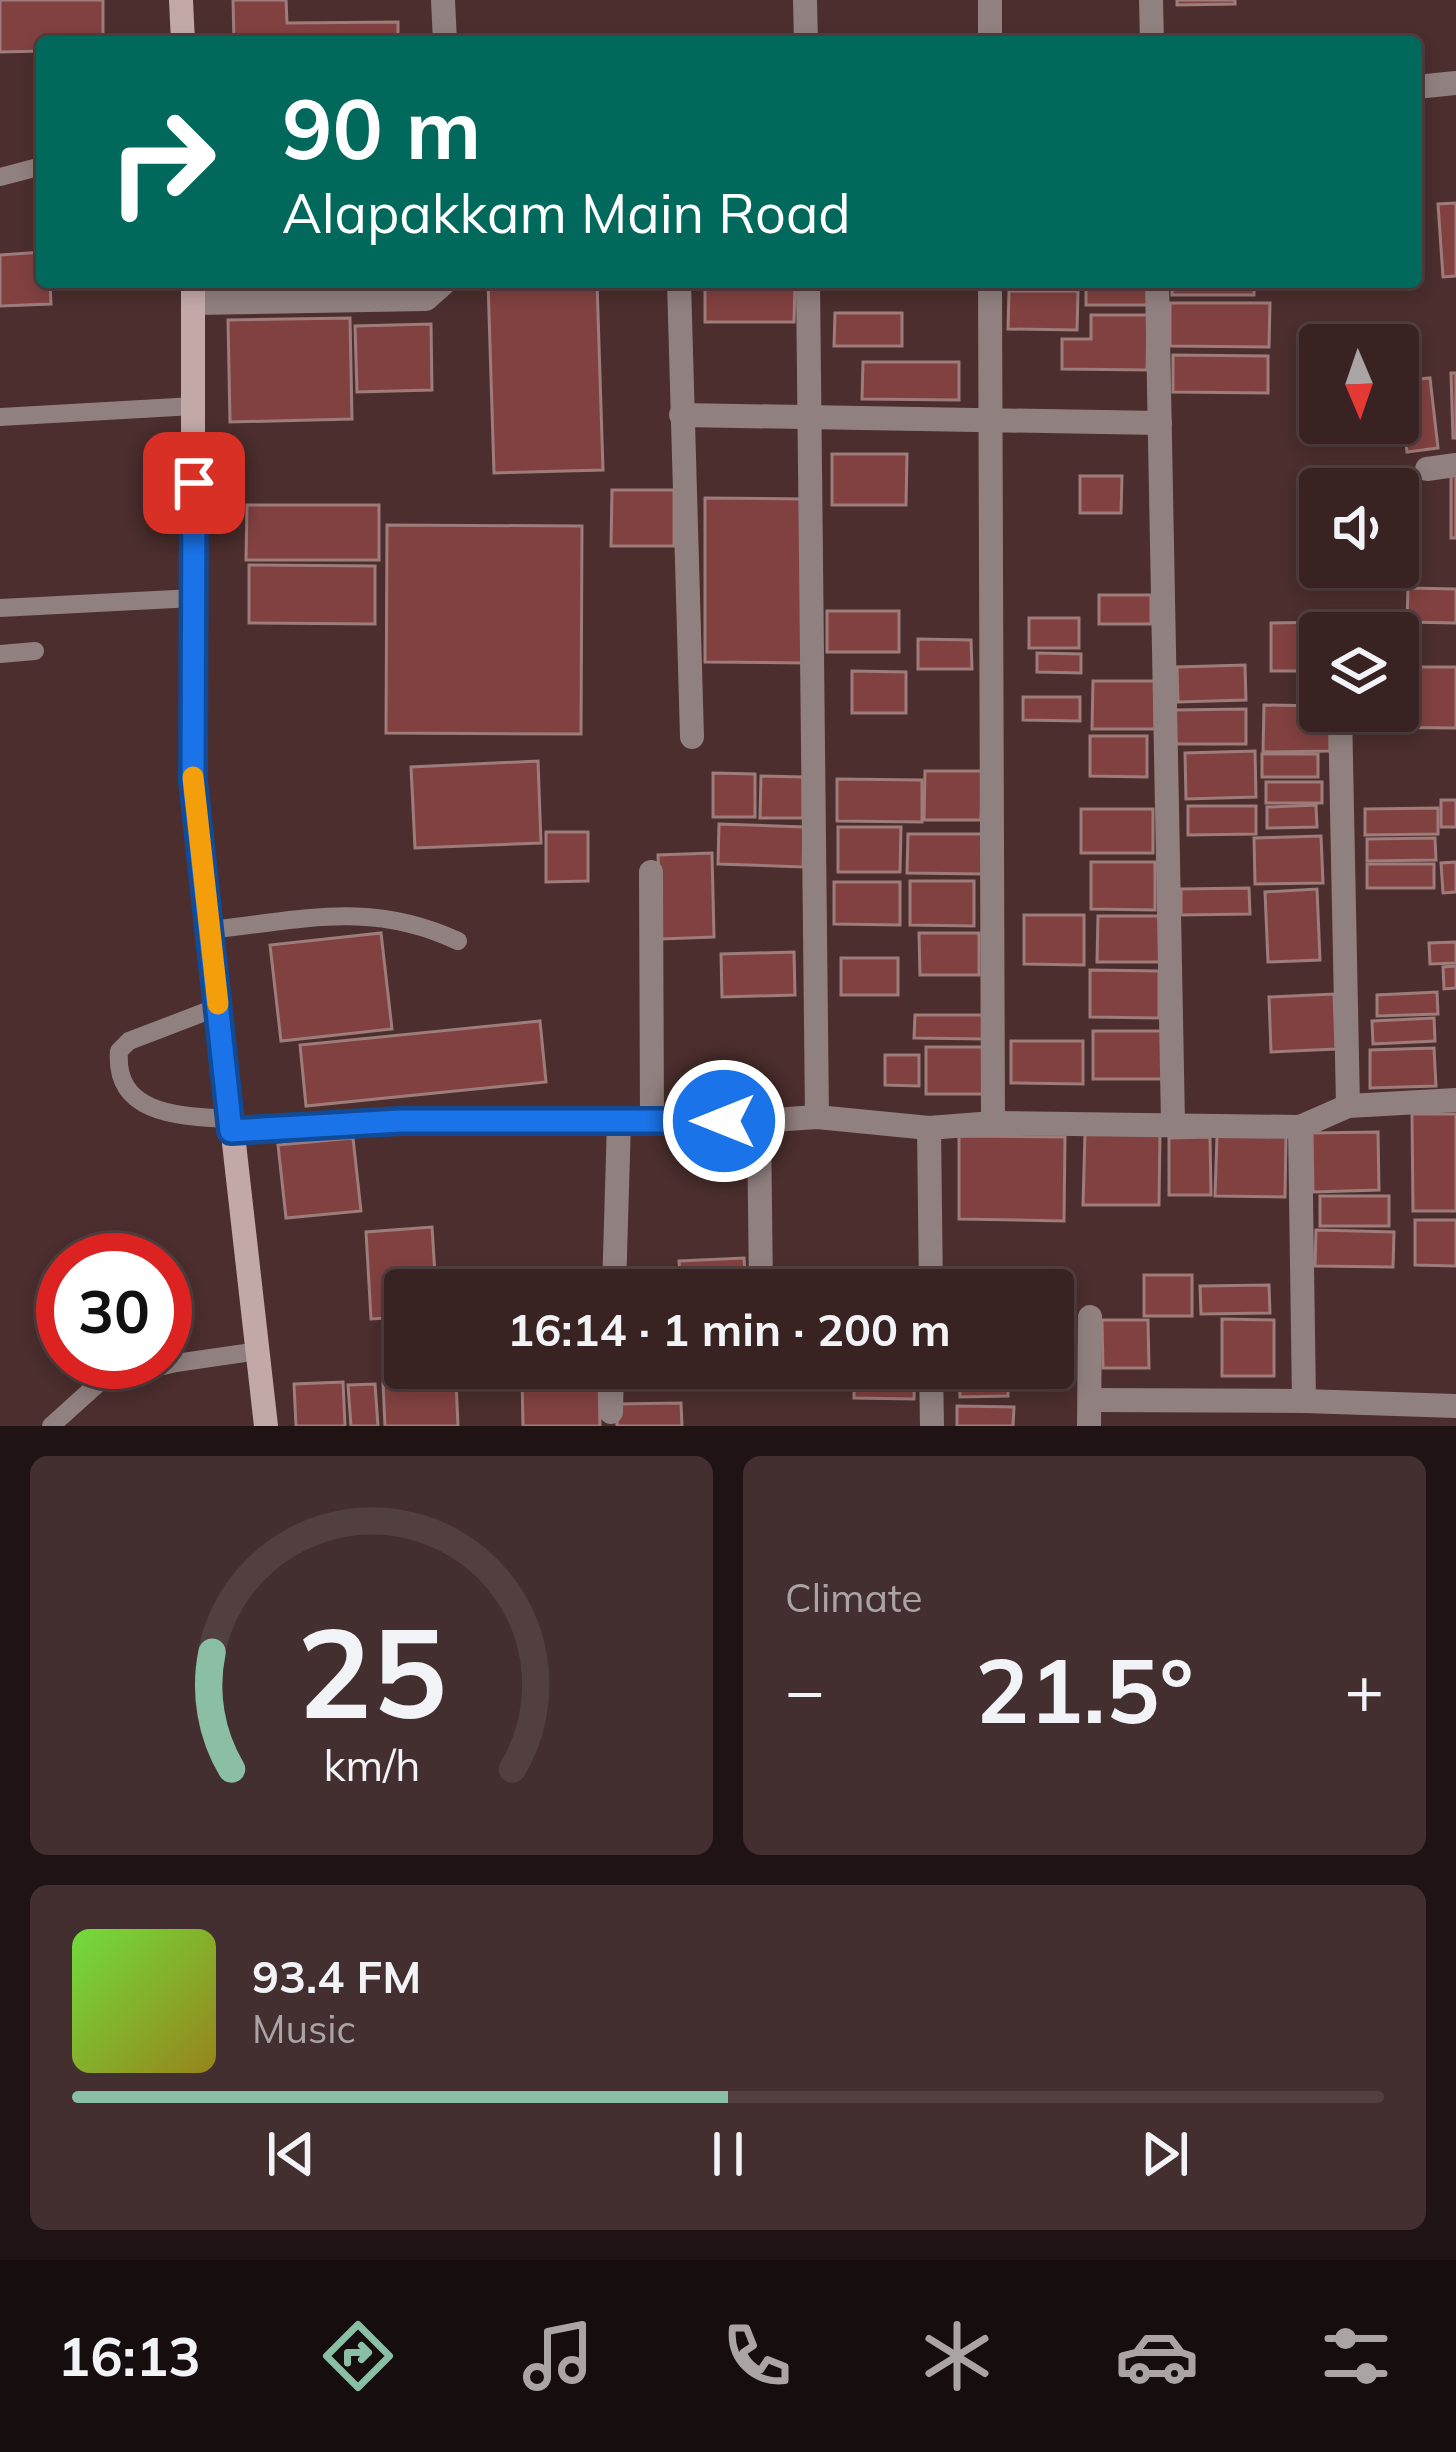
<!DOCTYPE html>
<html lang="en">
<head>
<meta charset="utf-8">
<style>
  :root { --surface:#382222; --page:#432f2f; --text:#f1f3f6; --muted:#aba4a5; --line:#523f40; --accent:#8abfa5 }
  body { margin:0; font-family:Mulish,sans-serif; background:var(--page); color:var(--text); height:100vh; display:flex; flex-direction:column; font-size:45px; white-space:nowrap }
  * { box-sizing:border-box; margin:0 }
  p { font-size:39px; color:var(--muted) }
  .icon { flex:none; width:66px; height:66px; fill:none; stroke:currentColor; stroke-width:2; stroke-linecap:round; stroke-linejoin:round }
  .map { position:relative; height:1426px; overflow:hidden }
  .panel { display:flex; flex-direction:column; gap:30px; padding:30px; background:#1f1313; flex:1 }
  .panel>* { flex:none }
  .top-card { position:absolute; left:36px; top:36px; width:1386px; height:252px; border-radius:12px; box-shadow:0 6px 18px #0003,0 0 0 3px var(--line); background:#00695c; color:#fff; overflow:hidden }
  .needle { width:78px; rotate:178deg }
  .buttons { position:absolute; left:1299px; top:324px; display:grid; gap:24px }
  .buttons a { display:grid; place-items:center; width:120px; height:120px; border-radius:12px; background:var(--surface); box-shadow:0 6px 18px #0003,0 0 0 3px var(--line); font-size:60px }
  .speed { position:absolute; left:36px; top:1233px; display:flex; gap:24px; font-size:60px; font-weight:700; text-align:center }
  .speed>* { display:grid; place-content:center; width:156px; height:156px; border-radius:50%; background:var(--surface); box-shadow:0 6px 18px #0003,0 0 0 3px var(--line); line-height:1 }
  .speed .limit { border:18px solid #d22; background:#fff; color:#111 }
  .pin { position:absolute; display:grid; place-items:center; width:102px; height:102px; color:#fff; margin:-51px; border-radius:24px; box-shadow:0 6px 18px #0006 }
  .me { position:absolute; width:132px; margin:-66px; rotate:270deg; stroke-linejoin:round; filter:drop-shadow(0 0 9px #0008) }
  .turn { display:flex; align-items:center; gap:42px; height:252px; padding:0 48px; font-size:54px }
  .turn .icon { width:156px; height:156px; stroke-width:2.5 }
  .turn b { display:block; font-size:84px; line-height:102px }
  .big { font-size:90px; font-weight:700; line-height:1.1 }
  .panel .tile { flex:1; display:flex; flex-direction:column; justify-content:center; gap:18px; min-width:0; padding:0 42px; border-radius:18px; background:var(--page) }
  .panel .dial { align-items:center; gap:0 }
  .dial svg { height:312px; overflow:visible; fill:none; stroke:var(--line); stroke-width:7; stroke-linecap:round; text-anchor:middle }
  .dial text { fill:var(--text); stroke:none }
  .song { display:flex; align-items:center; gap:36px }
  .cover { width:144px; height:144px; border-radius:18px; background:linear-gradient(135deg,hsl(100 70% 55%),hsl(50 70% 35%)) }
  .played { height:12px; border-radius:6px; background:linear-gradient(90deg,var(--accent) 50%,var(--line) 50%) }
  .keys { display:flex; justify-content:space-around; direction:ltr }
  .heat { display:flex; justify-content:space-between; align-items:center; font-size:66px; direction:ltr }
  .panel .tiles { flex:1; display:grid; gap:30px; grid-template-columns:1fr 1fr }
  .tile:last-child { grid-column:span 2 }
  .trip { position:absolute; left:384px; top:1269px; width:690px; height:120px; border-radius:12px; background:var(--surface); box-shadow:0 6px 18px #0003,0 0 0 3px var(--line); font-weight:700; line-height:120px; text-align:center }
  .dock { display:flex; height:192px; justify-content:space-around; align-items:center; background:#160e0e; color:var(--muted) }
  .dock .icon { width:84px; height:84px }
  .dock .on { color:var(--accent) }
  .dock b { font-size:54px; color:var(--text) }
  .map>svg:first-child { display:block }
</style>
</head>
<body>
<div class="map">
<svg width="1456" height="1426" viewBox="0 0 1456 1426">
  <rect width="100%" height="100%" fill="#4b2e2d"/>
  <g fill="#814140" stroke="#9d7c7a" stroke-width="3">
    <polygon points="0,0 103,0 103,42 42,42 42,51 0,52"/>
    <polygon points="233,0 286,0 287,23 398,22 398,42 234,42"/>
    <polygon points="1177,0 1235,0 1235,4 1177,5"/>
    <polygon points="1456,203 1456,276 1443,277 1438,204"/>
    <polygon points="42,252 42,282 50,282 51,304 0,306 0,255"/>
    <polygon points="488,282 597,282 603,470 494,473"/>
    <rect x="1086" y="282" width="63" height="23"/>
    <rect x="1172" y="282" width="82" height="13"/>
    <polygon points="705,283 795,284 794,322 705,322"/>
    <polygon points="1009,291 1078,291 1077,330 1008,329"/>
    <polygon points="1170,303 1270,303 1269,347 1170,346"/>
    <polygon points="835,313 902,313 902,346 834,346"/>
    <polygon points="1091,315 1148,315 1147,370 1062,369 1062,339 1091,339"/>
    <polygon points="350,318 352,419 230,422 228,320"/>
    <polygon points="431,324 432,390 357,392 355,326"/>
    <polygon points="1173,355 1268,356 1268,393 1173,392"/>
    <polygon points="863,362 959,362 959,400 862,399"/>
    <polygon points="1451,373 1456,373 1456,438 1453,438"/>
    <polygon points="1430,378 1438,448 1407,452 1399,381"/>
    <polygon points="832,454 907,454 906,505 832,505"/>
    <rect x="1451" y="474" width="5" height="64"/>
    <polygon points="1080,476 1122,476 1121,513 1080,513"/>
    <polygon points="612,490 674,490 674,546 611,546"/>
    <polygon points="705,498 804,499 803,663 705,662"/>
    <polygon points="247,505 379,505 379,560 246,560"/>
    <polygon points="387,525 582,526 581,734 386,733"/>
    <polygon points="249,565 375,566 375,624 249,623"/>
    <polygon points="1408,588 1456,589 1456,623 1407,622"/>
    <rect x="1099" y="595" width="52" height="29"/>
    <rect x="827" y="611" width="72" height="41"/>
    <rect x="1029" y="618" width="50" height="30"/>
    <polygon points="1331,622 1331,633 1320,633 1320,671 1271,671 1271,623"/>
    <polygon points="918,639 971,640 972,669 918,669"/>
    <polygon points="1037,653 1081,654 1081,673 1037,672"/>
    <polygon points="1245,665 1246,700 1178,702 1177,667"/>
    <polygon points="1398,667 1456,667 1456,728 1350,727 1350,711 1398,711"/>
    <polygon points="852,671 906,672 906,713 852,713"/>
    <polygon points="1093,681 1155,681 1155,729 1092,729"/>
    <polygon points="1023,697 1080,697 1080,721 1023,720"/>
    <polygon points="1264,705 1320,706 1320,711 1330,711 1330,751 1263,752"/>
    <polygon points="1246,709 1246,744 1175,744 1175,710"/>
    <polygon points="1090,736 1147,736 1147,777 1090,776"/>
    <polygon points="1255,751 1256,797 1186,799 1185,753"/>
    <rect x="1262" y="754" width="56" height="23"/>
    <polygon points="538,761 541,843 415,848 411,767"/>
    <polygon points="925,771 982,771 981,820 924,820"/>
    <polygon points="713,773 755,774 755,817 713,817"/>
    <polygon points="761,776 803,777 803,818 760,818"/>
    <polygon points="837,779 922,780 922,822 837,821"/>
    <rect x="1266" y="782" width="56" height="21"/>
    <rect x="1441" y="800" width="15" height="27"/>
    <polygon points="1316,805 1317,827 1267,828 1267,807"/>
    <polygon points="1188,806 1256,806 1256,834 1188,835"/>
    <polygon points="1438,808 1438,834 1365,835 1365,809"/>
    <rect x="1081" y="809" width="72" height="44"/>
    <polygon points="719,824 804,827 803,867 718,864"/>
    <polygon points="838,827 901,827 900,872 838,872"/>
    <polygon points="546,832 588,832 588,881 546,882"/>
    <polygon points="908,834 984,834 983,874 907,873"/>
    <polygon points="1321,836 1323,883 1255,884 1254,838"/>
    <polygon points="1435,838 1436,860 1367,861 1367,839"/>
    <polygon points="712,853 714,937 661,939 658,855"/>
    <polygon points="1091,862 1155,862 1155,910 1091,909"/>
    <polygon points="1456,862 1456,892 1443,893 1441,863"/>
    <rect x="1367" y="864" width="67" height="24"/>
    <polygon points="910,881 974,881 974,926 910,925"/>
    <polygon points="834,882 900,882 900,925 834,924"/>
    <polygon points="1249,888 1250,914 1181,915 1181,889"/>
    <polygon points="1317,889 1320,960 1268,962 1265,892"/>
    <polygon points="1024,915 1084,915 1084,965 1024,964"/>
    <polygon points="1098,916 1161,916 1161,962 1097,962"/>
    <polygon points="381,933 392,1029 281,1041 270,945"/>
    <polygon points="919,933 979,933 979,975 920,975"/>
    <polygon points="1456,942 1456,963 1430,964 1429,943"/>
    <polygon points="794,952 795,995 722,997 721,954"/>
    <rect x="841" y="958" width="57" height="37"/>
    <polygon points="1456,966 1456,988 1444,989 1443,967"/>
    <polygon points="1090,970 1159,971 1159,1018 1090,1017"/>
    <polygon points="1437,992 1438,1014 1377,1016 1377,995"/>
    <polygon points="1334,994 1336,1049 1271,1052 1269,997"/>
    <polygon points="915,1015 983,1015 983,1039 914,1038"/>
    <polygon points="1434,1018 1435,1041 1373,1044 1372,1021"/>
    <polygon points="540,1021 546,1082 306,1106 300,1045"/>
    <polygon points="1093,1031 1168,1031 1167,1079 1093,1079"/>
    <polygon points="1011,1041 1083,1041 1083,1084 1011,1083"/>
    <rect x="926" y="1047" width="57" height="47"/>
    <polygon points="1434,1048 1436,1086 1370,1088 1370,1050"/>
    <polygon points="885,1055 919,1055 919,1086 885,1085"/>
    <polygon points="1412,1114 1456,1114 1456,1211 1413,1211"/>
    <polygon points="1378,1132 1379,1190 1313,1192 1312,1133"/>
    <polygon points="1085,1133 1160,1134 1159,1205 1083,1205"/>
    <polygon points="959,1136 1065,1137 1064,1221 959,1219"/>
    <polygon points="1217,1136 1286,1136 1285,1197 1215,1196"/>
    <polygon points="1210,1137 1211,1195 1169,1195 1169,1138"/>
    <polygon points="353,1138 361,1211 286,1218 278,1145"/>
    <rect x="1320" y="1196" width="69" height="30"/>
    <polygon points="1415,1220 1456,1220 1456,1266 1415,1265"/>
    <polygon points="432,1227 436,1290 405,1290 405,1317 371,1319 366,1232"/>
    <polygon points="1316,1230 1394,1232 1393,1267 1315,1266"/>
    <polygon points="744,1258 746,1290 681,1290 679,1261"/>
    <polygon points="1017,1268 1017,1290 954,1290 954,1269"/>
    <rect x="1144" y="1275" width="48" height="41"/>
    <polygon points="676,1284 677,1290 620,1290 619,1287"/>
    <polygon points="1269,1285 1270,1313 1201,1314 1200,1286"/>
    <polygon points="1222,1319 1274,1320 1274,1376 1222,1376"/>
    <polygon points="1102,1320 1148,1320 1149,1368 1103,1368"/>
    <polygon points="1053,1339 1071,1339 1069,1380 1020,1378 1020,1368 1053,1368"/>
    <polygon points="854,1368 915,1368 914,1399 854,1398"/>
    <polygon points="959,1368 1008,1368 1008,1396 960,1397"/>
    <polygon points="599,1374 600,1426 523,1426 522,1375"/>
    <polygon points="456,1381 458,1426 385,1426 383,1383"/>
    <polygon points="343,1382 345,1426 296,1426 294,1384"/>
    <polygon points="375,1384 378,1426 351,1426 348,1385"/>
    <polygon points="681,1403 682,1426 617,1426 617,1404"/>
    <polygon points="957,1406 1014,1407 1013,1426 957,1426"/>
  </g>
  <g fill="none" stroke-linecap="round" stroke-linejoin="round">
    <g stroke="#90807f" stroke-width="18">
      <polyline points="0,177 42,166"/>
      <polyline points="0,417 194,406"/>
      <polyline points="0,608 194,598"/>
      <polyline points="0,654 35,651"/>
      <path d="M 210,930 C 302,920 371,900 458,941"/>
      <path d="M 218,1007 L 129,1041 L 119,1051 C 114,1116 181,1116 230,1119"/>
      <polyline points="51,1426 102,1380 176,1363 258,1351"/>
    </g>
    <g stroke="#90807f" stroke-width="24">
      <polyline points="443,0 445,42"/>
      <polyline points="805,0 806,42"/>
      <polyline points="990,0 990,42"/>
      <polyline points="1151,0 1152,42"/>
      <polyline points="1416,87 1456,83"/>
      <polyline points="679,282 692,737"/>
      <polyline points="808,282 817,1117"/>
      <polyline points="990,282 993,1123"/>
      <polyline points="1157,282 1173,1123"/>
      <polyline points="193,303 426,299 445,282"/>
      <polyline points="681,415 1160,423"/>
      <polyline points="1427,469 1456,465"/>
      <polyline points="1340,711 1348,1106"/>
      <polyline points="651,872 652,1121"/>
      <polyline points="759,1121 761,1290"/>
      <polyline points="929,1128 931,1290"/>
      <polyline points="231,1131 400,1121 759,1121 817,1117 929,1128 993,1123 1300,1127 1348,1106 1456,1100"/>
      <polyline points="614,1290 619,1121"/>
      <polyline points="931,1368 932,1426"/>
      <polyline points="1090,1400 1304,1401 1300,1127"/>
      <polyline points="1304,1401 1456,1406"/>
      <polyline points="611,1412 612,1368"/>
      <polyline points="1089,1426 1090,1317"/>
    </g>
    <g stroke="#c2a9a8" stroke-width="24">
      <polyline points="181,0 183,42"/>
      <polyline points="193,282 193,781 266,1426"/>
    </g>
  </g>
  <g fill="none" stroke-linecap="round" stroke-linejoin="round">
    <g stroke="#114b97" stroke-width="30">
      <polyline id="route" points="194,483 193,781 231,1131 400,1121 724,1121"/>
    </g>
    <use href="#route" stroke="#1a73e8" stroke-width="21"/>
    <polyline stroke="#f59e0b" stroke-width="21" points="193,777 218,1004"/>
  </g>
</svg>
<div class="buttons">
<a><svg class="needle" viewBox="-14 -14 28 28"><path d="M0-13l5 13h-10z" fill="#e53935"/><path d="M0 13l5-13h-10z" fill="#aba4a5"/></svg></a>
<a><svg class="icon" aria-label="sound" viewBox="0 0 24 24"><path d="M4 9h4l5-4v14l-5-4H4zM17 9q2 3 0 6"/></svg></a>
<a><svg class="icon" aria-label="layers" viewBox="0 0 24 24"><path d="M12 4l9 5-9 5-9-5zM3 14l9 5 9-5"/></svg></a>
</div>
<div class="speed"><div class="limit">30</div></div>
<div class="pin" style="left:194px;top:483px;background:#d93025"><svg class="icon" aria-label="arrive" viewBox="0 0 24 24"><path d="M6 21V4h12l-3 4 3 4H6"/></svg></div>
<svg class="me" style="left:724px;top:1121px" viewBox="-20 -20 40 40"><circle r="17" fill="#1a73e8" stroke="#fff" stroke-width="3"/><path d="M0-11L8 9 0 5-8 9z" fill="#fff"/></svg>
<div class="trip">16:14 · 1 min · 200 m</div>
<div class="top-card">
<div class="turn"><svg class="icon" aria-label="right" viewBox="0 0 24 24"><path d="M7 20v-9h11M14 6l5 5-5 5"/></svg><div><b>90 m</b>Alapakkam Main Road</div></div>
</div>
</div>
<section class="panel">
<div class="tiles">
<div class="tile dial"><svg viewBox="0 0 100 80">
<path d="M14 69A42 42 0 1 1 86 69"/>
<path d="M14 69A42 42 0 0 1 9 39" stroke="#8abfa5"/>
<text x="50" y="56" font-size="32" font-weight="700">25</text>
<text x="50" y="72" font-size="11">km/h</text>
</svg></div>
<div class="tile"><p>Climate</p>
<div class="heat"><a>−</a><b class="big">21.5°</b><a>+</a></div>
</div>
<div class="tile">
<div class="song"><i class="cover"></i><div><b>93.4 FM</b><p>Music</p></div></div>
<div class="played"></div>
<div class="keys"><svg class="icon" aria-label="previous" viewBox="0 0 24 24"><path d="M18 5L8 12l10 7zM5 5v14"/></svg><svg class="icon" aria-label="pause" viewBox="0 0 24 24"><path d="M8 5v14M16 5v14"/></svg><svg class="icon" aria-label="next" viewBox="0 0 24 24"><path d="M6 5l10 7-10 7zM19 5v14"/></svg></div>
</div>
</div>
</section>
<nav class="dock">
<b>16:13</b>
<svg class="icon on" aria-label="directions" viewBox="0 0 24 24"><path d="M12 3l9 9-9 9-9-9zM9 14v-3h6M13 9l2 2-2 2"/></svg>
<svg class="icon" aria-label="music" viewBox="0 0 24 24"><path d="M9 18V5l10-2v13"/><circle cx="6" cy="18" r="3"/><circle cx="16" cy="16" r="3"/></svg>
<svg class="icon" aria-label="phone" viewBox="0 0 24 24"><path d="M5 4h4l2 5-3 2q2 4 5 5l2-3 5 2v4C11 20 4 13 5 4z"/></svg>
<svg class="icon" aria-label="climate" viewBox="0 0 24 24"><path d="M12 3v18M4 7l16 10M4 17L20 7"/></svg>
<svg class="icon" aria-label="car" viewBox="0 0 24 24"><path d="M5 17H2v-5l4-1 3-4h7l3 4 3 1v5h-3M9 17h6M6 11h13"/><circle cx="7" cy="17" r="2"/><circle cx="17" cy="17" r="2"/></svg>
<svg class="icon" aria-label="filters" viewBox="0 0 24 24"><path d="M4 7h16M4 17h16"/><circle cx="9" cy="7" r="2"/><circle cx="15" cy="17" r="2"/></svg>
</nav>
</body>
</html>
